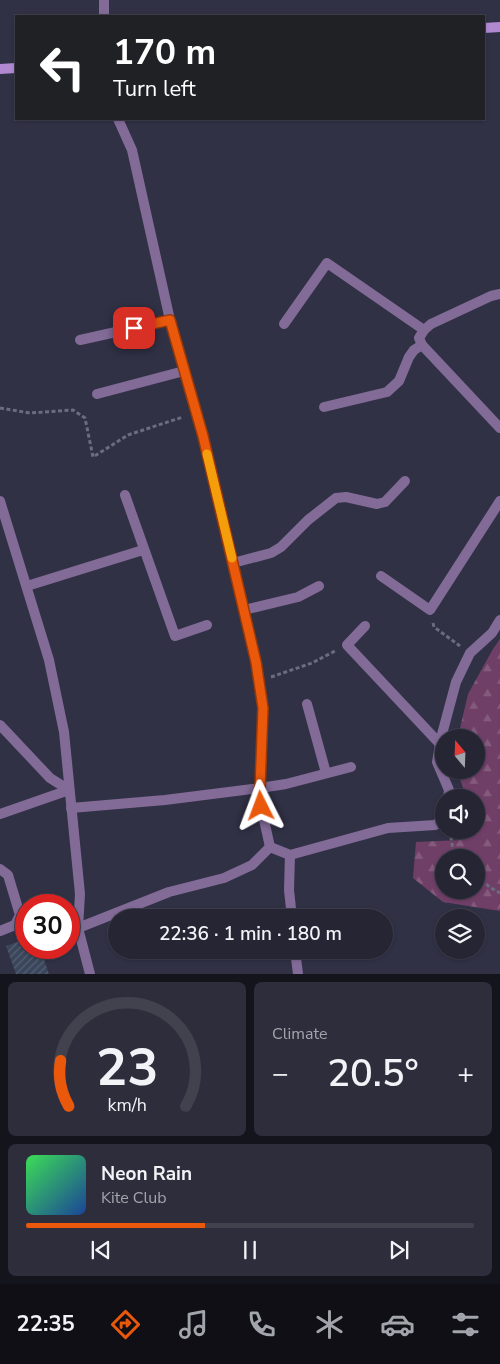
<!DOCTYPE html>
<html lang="en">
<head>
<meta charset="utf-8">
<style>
  :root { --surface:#252534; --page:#2d2d3c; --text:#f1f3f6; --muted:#a3a5ac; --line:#42424f; --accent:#ea580c }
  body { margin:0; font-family:"Nunito Sans",sans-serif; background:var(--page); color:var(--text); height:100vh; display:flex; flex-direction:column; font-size:19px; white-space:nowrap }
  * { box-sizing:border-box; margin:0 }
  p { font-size:16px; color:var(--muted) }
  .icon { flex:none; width:28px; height:28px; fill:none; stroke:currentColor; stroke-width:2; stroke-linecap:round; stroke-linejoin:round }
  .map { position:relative; height:974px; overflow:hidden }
  .details { display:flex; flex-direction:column; gap:8px; padding:8px; background:#14141d; flex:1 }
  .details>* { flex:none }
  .top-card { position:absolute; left:15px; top:15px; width:470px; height:105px; border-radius:0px; box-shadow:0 1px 4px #0004,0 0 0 1px var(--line); background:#202124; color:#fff; overflow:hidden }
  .needle { width:32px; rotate:341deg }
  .controls { position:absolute; left:435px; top:729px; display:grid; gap:10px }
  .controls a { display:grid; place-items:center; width:50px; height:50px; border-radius:50%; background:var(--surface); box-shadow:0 1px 4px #0004,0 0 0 1px var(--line); font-size:25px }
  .speed { position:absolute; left:15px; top:894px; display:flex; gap:10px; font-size:25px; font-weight:700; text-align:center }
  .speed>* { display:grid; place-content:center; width:65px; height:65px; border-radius:50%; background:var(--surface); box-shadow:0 1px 4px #0004,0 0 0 1px var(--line); line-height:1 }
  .speed .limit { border:8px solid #d22; background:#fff; color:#111 }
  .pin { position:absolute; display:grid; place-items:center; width:42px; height:42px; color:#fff; margin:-21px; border-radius:10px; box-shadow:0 2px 8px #0006 }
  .me { position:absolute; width:55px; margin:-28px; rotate:357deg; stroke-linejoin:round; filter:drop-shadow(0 0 4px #0008) }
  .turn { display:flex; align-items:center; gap:18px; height:105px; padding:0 15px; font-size:22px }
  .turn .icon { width:65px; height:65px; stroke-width:2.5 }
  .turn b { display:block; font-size:35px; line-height:42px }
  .big { font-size:38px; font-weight:600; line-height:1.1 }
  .details .card { flex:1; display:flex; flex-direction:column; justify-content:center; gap:8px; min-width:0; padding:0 18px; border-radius:8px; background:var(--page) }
  .details .dial { align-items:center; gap:0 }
  .dial svg { height:130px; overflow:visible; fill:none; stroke:var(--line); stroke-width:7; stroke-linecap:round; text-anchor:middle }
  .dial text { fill:var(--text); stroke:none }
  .song { display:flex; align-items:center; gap:15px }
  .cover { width:60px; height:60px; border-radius:8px; background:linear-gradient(135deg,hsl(130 70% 55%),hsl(220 70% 35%)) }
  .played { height:5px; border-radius:2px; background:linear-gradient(90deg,var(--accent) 40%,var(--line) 40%) }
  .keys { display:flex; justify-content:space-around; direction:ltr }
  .heat { display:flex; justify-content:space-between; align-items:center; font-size:28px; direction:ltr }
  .details .tiles { flex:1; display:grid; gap:8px; grid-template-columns:1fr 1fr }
  .card:last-child { grid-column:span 2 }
  .trip { position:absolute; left:108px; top:909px; width:285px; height:50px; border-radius:25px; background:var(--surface); box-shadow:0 1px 4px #0004,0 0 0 1px var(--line); font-weight:600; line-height:50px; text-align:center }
  .tab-bar { display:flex; height:80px; justify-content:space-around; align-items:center; background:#0f0f15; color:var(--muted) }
  .tab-bar .icon { width:35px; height:35px }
  .tab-bar .on { color:var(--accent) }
  .tab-bar b { font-size:22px; color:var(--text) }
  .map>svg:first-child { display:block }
</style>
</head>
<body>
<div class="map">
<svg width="500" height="974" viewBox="0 0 500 974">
  <defs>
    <pattern id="forest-firs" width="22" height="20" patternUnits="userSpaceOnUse" patternTransform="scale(1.25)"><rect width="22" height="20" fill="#703f68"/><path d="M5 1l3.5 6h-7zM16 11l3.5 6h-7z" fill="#845a7d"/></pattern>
    <pattern id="building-hatch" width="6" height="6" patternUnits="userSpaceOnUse" patternTransform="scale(1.25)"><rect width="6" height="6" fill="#3a465b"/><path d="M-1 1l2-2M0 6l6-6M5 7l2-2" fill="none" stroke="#566072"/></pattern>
  </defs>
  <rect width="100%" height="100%" fill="#313146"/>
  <path fill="url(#forest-firs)" fill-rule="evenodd" d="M 500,639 L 500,911 L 443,902 L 413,878 L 416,842 L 462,840 L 462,830 L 476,830 L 476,798 L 461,797 L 463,788 L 457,770 L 476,770 L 476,738 L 458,737 L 468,694 L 493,649 ZM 444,858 L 476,858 L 476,890 L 444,890 Z"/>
  <polygon fill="url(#building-hatch)" points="26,939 26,948 40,948 49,974 16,974 6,946"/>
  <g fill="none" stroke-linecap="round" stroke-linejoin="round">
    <g stroke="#6c6c7f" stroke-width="3" stroke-dasharray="4 2.5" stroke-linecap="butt">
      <polyline points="0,408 30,413 73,410 85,418 93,457 128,435 183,417"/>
      <polyline points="433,623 434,627 460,646"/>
      <polyline points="271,677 312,663 335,651"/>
      <polyline points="450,830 453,851 458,858"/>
      <polyline points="476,876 491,888 500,893"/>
    </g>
    <g stroke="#836b98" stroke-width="10">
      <polyline points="80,340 170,320"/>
      <polyline points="97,394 184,371"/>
      <polyline points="125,495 175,636 207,625"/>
      <polyline points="27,586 143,550"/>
      <polyline points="244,610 298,597 319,586"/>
      <polyline points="365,626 347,645 440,744"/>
      <polyline points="307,704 326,773"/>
      <polyline points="0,814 69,790"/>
      <polyline points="0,869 8,875 20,915 15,925 0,931"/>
    </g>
    <g stroke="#836b98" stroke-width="10">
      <polyline points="104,16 104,0"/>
      <polyline points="118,119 132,150 170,320 203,436 256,662 263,708 260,788 261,806 270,847"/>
      <polyline points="500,294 491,296 431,324 424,330 419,338 422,345 500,428"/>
      <polyline points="284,324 327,263 424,330"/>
      <polyline points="324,407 387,392 399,381 409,357 414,350 422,345"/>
      <polyline points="0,501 49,660 64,732 80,894 78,928 90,974"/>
      <polyline points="233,563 271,553 281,547 308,520 336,498 346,497 377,504 385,502 405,481"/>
      <polyline points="381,576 430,610 500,501"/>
      <polyline points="0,725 50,778 69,790"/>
      <polyline points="448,798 449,790 437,762 441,738 456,682 470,653 492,633 500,620"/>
      <polyline points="71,808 165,800 260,788 286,784 351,767"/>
      <polyline points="290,855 289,890 292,918"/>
      <polyline points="78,928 169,892 224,878 252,865 270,847 290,855 388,828 435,825 444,818"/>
      <polyline points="295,950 298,974"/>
    </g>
    <g stroke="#b089d1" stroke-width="10">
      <polyline points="484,28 500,27"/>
      <polyline points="0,69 16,68"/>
    </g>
  </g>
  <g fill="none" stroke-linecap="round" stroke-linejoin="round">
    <g stroke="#983908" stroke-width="12">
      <polyline id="route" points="134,328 170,320 203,436 256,662 263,708 260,788 261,806"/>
    </g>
    <use href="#route" stroke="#ea580c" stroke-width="9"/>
    <polyline stroke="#f59e0b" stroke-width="9" points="207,454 232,558"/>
  </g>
</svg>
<div class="controls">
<a><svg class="needle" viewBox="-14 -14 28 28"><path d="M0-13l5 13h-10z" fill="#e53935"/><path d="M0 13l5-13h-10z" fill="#a3a5ac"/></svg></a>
<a><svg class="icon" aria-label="sound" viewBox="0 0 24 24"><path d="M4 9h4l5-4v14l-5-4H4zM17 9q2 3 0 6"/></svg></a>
<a><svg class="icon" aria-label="search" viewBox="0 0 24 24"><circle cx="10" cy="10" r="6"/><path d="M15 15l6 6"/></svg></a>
<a><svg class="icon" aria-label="layers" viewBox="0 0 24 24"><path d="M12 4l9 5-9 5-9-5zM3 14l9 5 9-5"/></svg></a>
</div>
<div class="speed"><div class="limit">30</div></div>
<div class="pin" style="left:134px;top:328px;background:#d93025"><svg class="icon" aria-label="arrive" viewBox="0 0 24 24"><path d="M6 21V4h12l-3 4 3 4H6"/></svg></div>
<svg class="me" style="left:261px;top:806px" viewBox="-20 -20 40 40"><path d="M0-17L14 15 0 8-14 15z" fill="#ea580c" stroke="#fff" stroke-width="4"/></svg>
<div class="trip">22:36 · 1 min · 180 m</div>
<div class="top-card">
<div class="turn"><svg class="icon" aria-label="left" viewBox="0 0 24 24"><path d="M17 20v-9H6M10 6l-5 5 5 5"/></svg><div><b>170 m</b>Turn left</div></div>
</div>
</div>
<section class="details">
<div class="tiles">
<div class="card dial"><svg viewBox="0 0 100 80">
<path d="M14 69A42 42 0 1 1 86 69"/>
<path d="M14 69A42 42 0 0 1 9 41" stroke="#ea580c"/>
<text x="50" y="56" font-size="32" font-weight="700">23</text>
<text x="50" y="72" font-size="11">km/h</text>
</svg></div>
<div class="card"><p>Climate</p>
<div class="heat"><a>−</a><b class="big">20.5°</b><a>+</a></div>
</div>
<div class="card">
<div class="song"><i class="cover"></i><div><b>Neon Rain</b><p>Kite Club</p></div></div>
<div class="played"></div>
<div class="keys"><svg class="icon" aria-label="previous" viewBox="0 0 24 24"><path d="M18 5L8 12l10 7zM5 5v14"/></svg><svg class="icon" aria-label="pause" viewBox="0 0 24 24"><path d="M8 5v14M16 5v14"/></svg><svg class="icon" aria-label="next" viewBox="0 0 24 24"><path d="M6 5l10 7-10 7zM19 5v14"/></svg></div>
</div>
</div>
</section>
<nav class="tab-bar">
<b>22:35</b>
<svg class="icon on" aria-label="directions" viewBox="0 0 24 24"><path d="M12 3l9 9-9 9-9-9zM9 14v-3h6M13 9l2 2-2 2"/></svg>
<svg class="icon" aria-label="music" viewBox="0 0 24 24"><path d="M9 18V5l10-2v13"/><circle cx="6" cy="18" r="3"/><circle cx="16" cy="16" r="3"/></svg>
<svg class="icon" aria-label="phone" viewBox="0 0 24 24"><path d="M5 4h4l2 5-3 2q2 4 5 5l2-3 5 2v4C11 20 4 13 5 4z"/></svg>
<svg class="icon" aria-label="climate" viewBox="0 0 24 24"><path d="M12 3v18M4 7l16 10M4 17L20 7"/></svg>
<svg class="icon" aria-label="car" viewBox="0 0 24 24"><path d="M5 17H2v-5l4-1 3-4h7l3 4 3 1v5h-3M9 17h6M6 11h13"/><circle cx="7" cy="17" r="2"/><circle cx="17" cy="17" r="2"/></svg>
<svg class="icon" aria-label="filters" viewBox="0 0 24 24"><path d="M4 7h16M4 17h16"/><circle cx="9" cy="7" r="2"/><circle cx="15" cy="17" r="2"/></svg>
</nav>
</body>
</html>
